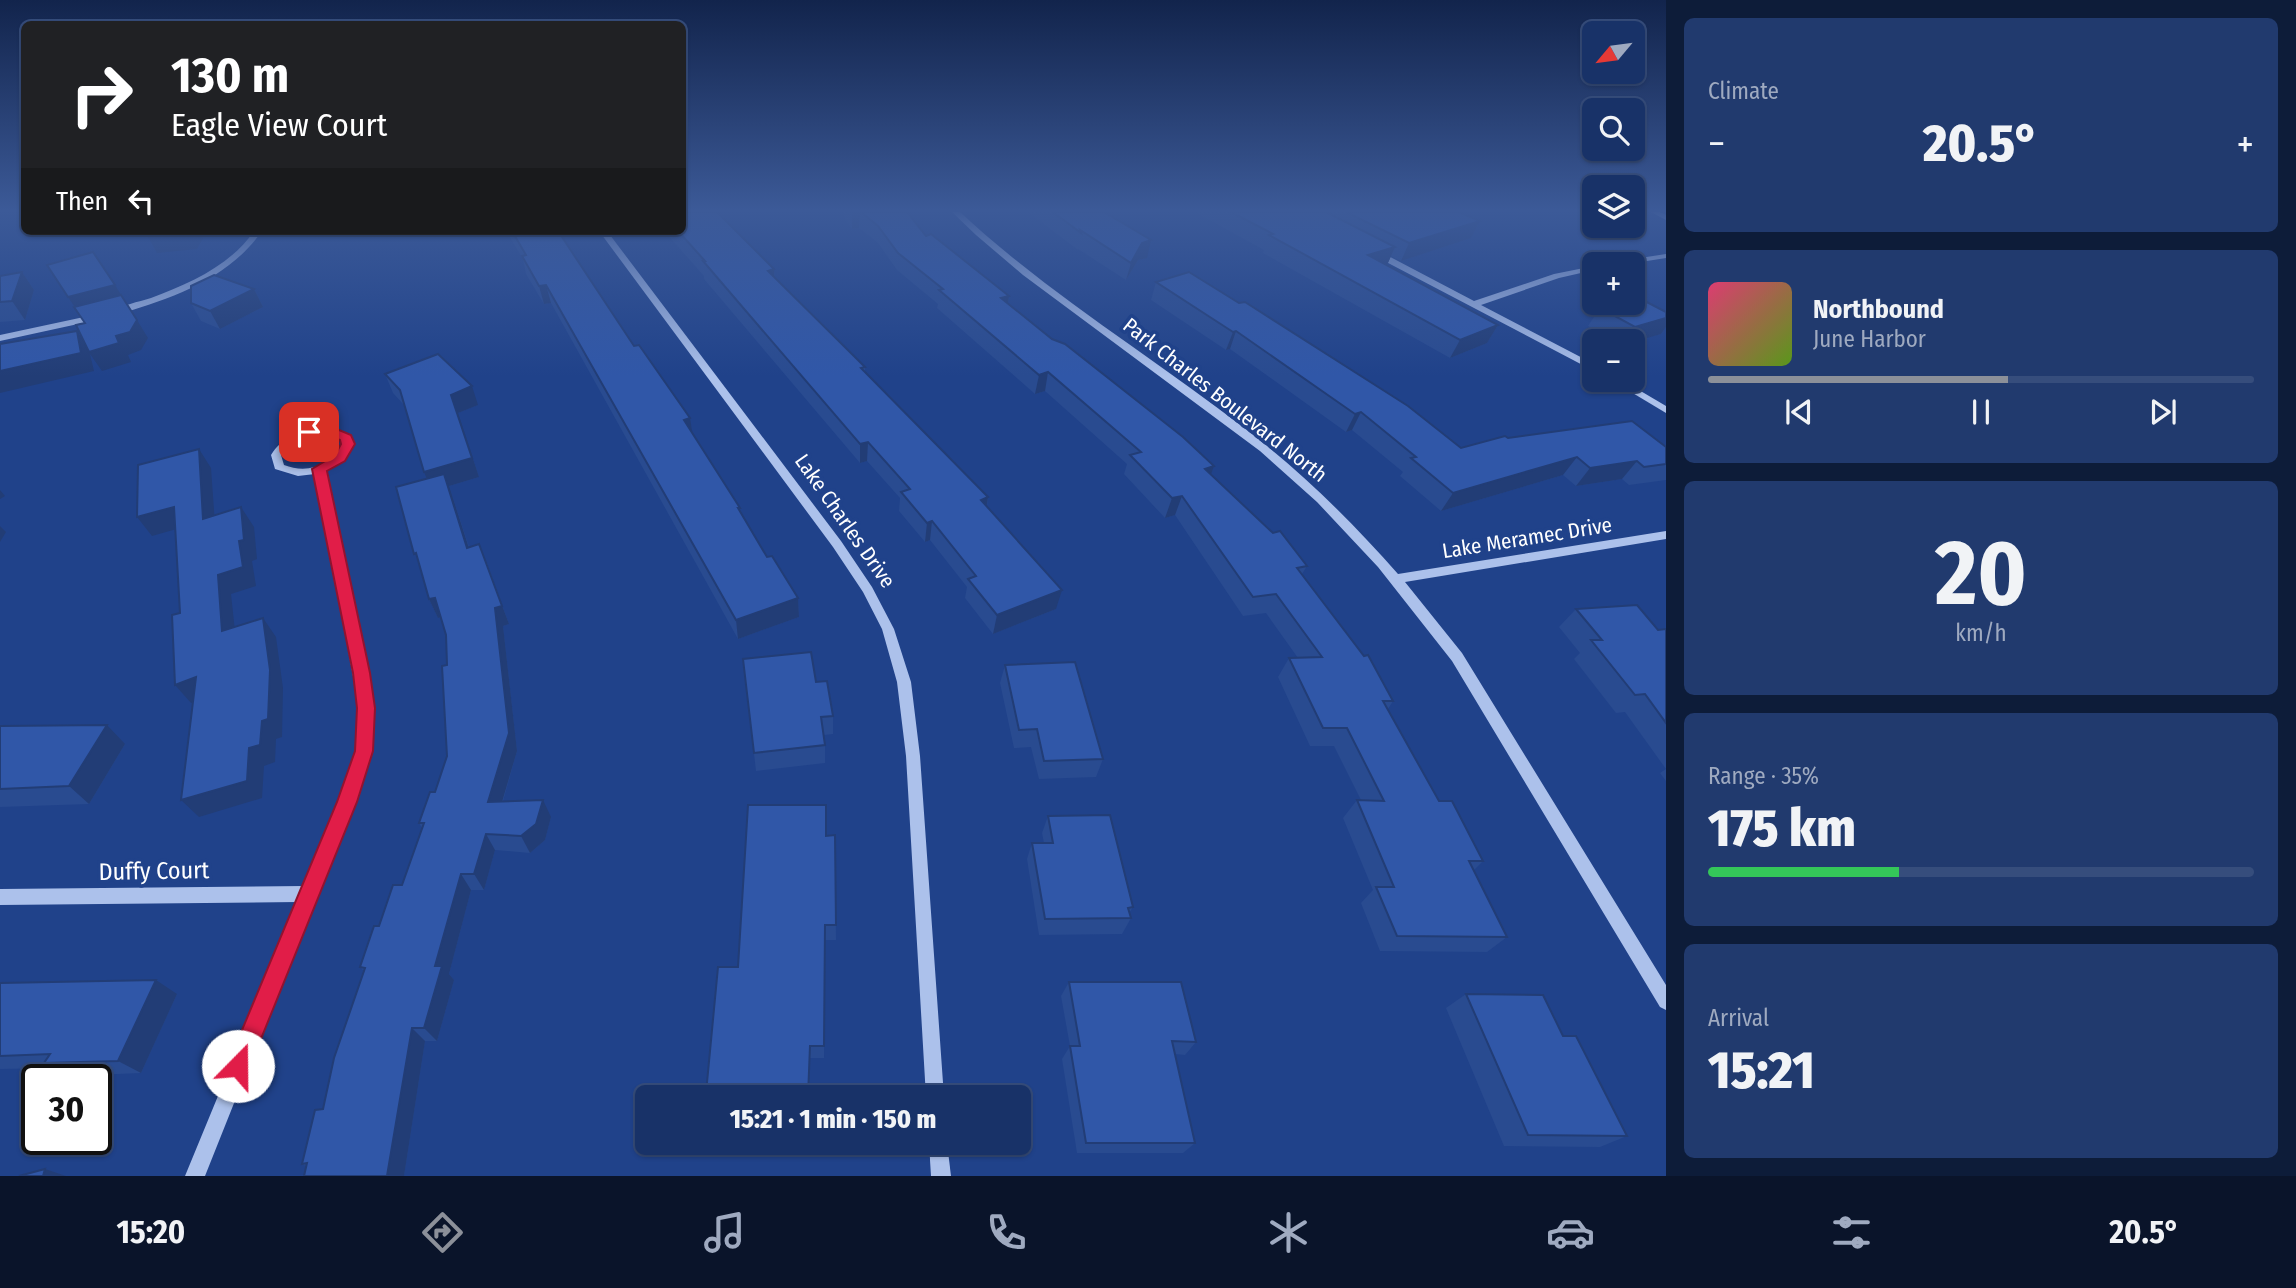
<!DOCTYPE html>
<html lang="en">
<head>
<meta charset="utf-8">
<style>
  :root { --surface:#183268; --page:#213a6e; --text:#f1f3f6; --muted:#9faac0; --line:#364d7c; --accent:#8c9099 }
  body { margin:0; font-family:"Fira Sans Condensed",sans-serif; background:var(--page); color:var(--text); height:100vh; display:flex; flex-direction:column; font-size:26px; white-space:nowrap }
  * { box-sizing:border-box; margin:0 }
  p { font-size:23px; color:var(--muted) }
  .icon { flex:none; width:38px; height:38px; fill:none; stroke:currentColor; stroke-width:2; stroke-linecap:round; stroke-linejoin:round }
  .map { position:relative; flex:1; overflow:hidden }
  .drawer { display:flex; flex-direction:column; gap:18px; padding:18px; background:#0d1c39; width:630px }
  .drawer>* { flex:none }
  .hud { position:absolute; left:21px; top:21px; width:665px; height:214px; border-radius:10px; box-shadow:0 2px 5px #0004,0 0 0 2px var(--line); background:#202124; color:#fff; overflow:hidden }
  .needle { width:46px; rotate:241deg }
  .buttons { position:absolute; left:1582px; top:21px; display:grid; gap:14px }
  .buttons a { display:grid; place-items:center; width:63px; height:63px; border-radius:10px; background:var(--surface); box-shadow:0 2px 5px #0004,0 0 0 2px var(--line); font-size:35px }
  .speed { position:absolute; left:21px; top:1064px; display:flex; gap:14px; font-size:35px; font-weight:700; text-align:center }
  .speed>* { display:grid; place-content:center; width:91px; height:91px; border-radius:50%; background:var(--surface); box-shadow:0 2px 5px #0004,0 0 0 2px var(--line); line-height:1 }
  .speed .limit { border:4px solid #111; border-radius:10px; background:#fff; color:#111 }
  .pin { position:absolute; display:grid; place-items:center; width:60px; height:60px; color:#fff; margin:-30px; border-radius:14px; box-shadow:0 4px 10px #0006 }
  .me { position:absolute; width:77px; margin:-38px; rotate:22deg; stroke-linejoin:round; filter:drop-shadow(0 0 5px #0008) }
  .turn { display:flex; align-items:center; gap:24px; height:147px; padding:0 35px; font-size:32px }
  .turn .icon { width:91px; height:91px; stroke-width:2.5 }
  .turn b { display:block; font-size:49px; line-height:60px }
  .then { display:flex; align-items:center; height:66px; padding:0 35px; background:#0003; gap:14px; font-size:26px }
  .big { font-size:52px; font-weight:800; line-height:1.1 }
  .drawer .widget { flex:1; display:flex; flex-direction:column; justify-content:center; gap:10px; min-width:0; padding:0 24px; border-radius:10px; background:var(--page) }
  .drawer .dial { align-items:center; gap:0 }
  .dial b { font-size:91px; line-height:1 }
  .song { display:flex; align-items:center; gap:21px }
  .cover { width:84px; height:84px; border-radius:10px; background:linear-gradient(135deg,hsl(340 70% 55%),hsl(90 70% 35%)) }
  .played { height:7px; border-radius:4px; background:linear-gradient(90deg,var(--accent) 55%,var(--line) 55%) }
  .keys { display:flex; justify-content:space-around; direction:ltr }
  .heat { display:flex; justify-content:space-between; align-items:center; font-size:38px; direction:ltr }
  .charge { height:10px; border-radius:5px; background:linear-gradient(90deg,#34c759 35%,var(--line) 0) }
  .trip { position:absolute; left:635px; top:1085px; width:396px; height:70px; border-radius:10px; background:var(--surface); box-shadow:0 2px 5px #0004,0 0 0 2px var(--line); font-weight:800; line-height:70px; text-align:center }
  .menu { display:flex; height:112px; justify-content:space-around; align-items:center; background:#0a142a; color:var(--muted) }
  .menu .icon { width:49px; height:49px }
  .menu .selected { color:var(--accent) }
  .menu b { font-size:32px; color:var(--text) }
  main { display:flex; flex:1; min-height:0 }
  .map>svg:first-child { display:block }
</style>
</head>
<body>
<main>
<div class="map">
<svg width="1666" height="1176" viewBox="0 0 1666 1176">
  <rect width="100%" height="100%" fill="#20428a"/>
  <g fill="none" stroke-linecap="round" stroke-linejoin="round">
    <g fill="#acc1eb" fill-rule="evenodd">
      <path d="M 952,212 L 960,212 C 1048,294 1153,357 1248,431 C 1303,473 1352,522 1398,574 L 1666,531 L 1666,539 L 1405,582 L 1462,653 L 1666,985 L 1666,1010 L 1660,1007 L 1452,661 L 1378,567 L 1317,502 L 1260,451 L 1023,275 L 976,235 Z"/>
      <polygon points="1651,212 1660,212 1666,215 1666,220"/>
      <path d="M 254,231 L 262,231 C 229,279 169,300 115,315 L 111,312 C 122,305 138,302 151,298 C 190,283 230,266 254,231 Z"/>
      <polygon points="599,231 607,231 841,541 872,587 894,629 911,682 920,756 944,1097 926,1097 906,756 897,682 882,629 863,592 833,547"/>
      <polygon points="1371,250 1377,250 1474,301 1554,274 1594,266 1594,270 1559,278 1481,305 1594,364 1594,371 1371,254"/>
      <polygon points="1666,254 1666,258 1628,264 1610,264 1614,262"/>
      <polygon points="98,314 101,315 101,319 0,341 0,335"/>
      <polygon points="1611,380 1622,380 1666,406 1666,413"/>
      <path d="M 316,428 L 332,428 L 350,436 L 353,444 L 340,463 L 325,471 L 373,708 L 371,751 L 354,802 L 205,1176 L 185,1176 L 298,902 L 0,905 L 0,889 L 305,886 L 340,802 L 357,751 L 359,708 L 315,474 L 298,476 L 275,469 L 271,455 C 282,438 296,432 316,428 ZM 324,434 L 330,434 L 341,440 L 343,444 C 331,466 307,474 284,465 L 281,455 C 292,441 306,435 324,434 Z"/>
      <polygon points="929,1143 947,1143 951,1176 931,1176"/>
    </g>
  </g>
  <g fill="#294b90">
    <polygon points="843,212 907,212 926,236 1009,296 1008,303 1211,474 1307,566 1302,574 1393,701 1388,709 1439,801 1483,861 1474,870 1507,937 1487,952 1380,951 1361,903 1373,890 1343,818 1357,800 1361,800 1334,746 1310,746 1278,677 1289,658 1298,658 1266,613 1243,616 1175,515 1165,518 1124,474 1127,464 1045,391 1035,394 937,308 938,304 897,270 878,243 859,228 852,229 845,219"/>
    <polygon points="1028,212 1104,212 1147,258 1138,260 1126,280 1078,249 1078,250"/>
    <polygon points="1195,212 1459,212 1480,221 1471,238 1401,261 1391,256 1387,265 1498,325 1487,343 1450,358 1263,253 1264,250"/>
    <polygon points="506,231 558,231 692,433 740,508 740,513 767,557 798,598 799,617 738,639 551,303 544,304 526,274 523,259"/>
    <polygon points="664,231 682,231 774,269 775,278 865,367 865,372 988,497 987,506 1056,609 993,634 965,598 967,587 930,540 925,542 899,511 900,498 867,461 860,463 704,279 704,276"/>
    <polygon points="22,272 34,290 25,320 0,322 0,276"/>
    <polygon points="1156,282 1461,448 1508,438 1666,447 1666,480 1629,485 1622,479 1576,486 1563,475 1441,511 1400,476 1403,472 1352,430 1346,432 1230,349 1226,350 1151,300"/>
    <polygon points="254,289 263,307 220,329 201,321 191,303"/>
    <polygon points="1600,308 1666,312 1666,327 1661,334 1633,341 1615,341 1588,326"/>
    <polygon points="385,374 478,405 458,413 479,477 449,486 469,547 487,563 509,624 503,626 517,751 503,801 551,817 545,840 530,853 495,850 484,890 471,890 449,974 454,980 437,1041 425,1041 404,1176 304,1176 306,1166 302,1164 323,1109 364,971 360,967 379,926 402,885 422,828 419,823 435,792 447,756 446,635 441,617 438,618 429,599 427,478 404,405 393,393"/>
    <polygon points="1576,609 1658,630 1666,629 1666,781 1660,773 1666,769 1625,712 1616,713 1574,659 1580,653 1559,627"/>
    <polygon points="743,659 816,682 833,716 833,734 824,735 825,745 825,763 756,771"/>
    <polygon points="1005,665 1103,759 1096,777 1039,779 1031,747 1014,748 1000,683"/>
    <polygon points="0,726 125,744 89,804 0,807"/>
    <polygon points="1048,816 1133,907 1129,913 1131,918 1122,934 1039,935 1027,859 1032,843 1044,843 1042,833"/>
    <polygon points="835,835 836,940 825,940 824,1058 810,1058 809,1097 707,1097 706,1093 738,967 826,836"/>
    <polygon points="1069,982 1196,1042 1185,1055 1175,1054 1195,1143 1183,1153 1077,1153 1062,1059 1070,1046 1061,996"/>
    <polygon points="0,983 177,994 141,1073 70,1076 53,1068 0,1069"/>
    <polygon points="1466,994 1563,1036 1627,1136 1600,1147 1504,1146 1446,1008"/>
    <polygon points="739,1143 808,1143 808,1154 742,1152"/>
  </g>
  <g fill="#223d76">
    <polygon points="852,212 860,212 859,228 852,229"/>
    <polygon points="1480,221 1471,238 1401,261 1409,243"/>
    <polygon points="188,231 215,231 215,232 206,233 197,249 157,253 147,235"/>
    <polygon points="328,231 352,231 348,235 331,236"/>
    <polygon points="1151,240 1147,258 1138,260 1126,280 1131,263 1142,243"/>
    <polygon points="1395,247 1387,265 1368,255"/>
    <polygon points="774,269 775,287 768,271"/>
    <polygon points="22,272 34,290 25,320 12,301"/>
    <polygon points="115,285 126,303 80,315 68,297"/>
    <polygon points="546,285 551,303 544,304 539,286"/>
    <polygon points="254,289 263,307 220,329 210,311"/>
    <polygon points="1009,296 1006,314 1001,298"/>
    <polygon points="1666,318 1666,327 1661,334 1633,342 1625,341 1635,327"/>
    <polygon points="137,320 148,338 141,350 128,355 131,362 102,371 90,354 94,371 0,393 0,371 77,331 89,349 116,336"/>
    <polygon points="1498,325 1487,343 1450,358 1460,340"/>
    <polygon points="1236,331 1230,349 1226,350 1233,332"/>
    <polygon points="1048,372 1045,391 1035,394 1039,375"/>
    <polygon points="472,386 478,405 458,413 479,477 449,486 475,567 432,491 424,472 451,395"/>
    <polygon points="1361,412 1352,430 1346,432 1355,414"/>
    <polygon points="690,418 693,437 684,420"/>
    <polygon points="868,442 867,461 860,463 860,444"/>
    <polygon points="199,449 211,468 216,538 203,519"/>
    <polygon points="1577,457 1563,475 1441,511 1453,493"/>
    <polygon points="1637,461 1622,479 1576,486 1590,468"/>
    <polygon points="1214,466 1207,485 1205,469"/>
    <polygon points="0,490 5,496 0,499"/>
    <polygon points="1182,496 1175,515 1165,518 1172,498"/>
    <polygon points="988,497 985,516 981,500"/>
    <polygon points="174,507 187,526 152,536 137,517"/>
    <polygon points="241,507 254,527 257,559 252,561 256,586 231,594 237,650 222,631 218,575 239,541"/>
    <polygon points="932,521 930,540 925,542 927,523"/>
    <polygon points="0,526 6,532 0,542"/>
    <polygon points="479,544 509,624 503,626 517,751 497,819 488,802"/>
    <polygon points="1062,590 1056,609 993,634 997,615"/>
    <polygon points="435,598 444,616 438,618 429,599"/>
    <polygon points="798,598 799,617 738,639 736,620"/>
    <polygon points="263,618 276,637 283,688 282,737 276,739 275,762 264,766 262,798 199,817 181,800 249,748"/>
    <polygon points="196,677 211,696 191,703 175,685"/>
    <polygon points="107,725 125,744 89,804 69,786"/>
    <polygon points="543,800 551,817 545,840 530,853 521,836"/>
    <polygon points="486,834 495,850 484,890 474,874"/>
    <polygon points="461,874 471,890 449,974 454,980 437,1041 424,1028 435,966"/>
    <polygon points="156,980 177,994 141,1073 118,1061"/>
    <polygon points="412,1028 425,1041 404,1176 387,1176"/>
    <polygon points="45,1169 66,1176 43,1176"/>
  </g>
  <g fill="#3057a8" stroke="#223d76" stroke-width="2">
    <polygon points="682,212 717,212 774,269 768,271 865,367 861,368 988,497 981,500 1062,590 997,615 968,579 976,576 932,521 927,523 901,492 910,489 868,442 860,444 703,261 705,261 678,231 682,231"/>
    <polygon points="861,212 907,212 926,236 931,234 1009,296 1001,298 1052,339 1065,344 1183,437 1214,466 1205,469 1273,533 1280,531 1307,566 1297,568 1364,656 1368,655 1393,701 1383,701 1439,801 1452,801 1483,861 1469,861 1507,937 1397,936 1376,887 1394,887 1357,800 1384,801 1347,728 1323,728 1289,658 1322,657 1276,594 1253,597 1182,496 1172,498 1130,455 1141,452 1048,372 1039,375 939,290 943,289 898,253 878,226"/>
    <polygon points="1053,212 1104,212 1151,240 1142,243 1131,263 1080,230 1081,233"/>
    <polygon points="1231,212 1326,212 1395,247 1368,255 1498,325 1460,340 1269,235 1273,234"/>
    <polygon points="1346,212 1459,212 1480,221 1409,243"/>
    <polygon points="150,231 188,231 147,235"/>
    <polygon points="512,231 558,231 634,346 639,345 690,418 684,420 740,508 738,508 767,557 772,556 798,598 736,620 546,285 539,286 522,256 526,255"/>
    <polygon points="93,252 115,285 68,297 47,265"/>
    <polygon points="22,272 12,301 0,302 0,276"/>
    <polygon points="1189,272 1239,303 1245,302 1408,406 1461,448 1505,436 1508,438 1632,421 1666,447 1666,464 1644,467 1637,461 1590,468 1577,457 1453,493 1411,458 1416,457 1361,412 1355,414 1236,331 1233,332 1156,282"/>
    <polygon points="214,275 254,289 210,311 191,303 191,286"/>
    <polygon points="121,295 137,320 130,332 116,336 119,343 89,352 76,325 85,323 74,307"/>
    <polygon points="1637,297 1666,312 1666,318 1635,327 1600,308 1619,303 1633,303 1633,299"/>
    <polygon points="77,331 81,353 0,371 0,344"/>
    <polygon points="438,354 472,386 451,395 472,458 424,472 400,390 385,374"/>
    <polygon points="199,449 203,519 241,507 244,540 239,541 243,567 218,575 222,631 263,618 270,670 268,719 262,721 260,745 249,748 247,781 181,800 196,677 175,685 172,615 180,613 174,507 137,517 138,465"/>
    <polygon points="444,474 467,548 479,544 502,606 495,608 509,733 488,802 543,800 536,824 521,836 486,834 474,874 461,874 435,966 442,966 424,1028 412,1028 387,1176 304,1176 307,1163 302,1164 315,1110 323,1109 334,1058 365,968 360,967 374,926 379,926 393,885 402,885 424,823 419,823 430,792 435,792 447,756 442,666 447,665 446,635 435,598 429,599 416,553 414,554 396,487"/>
    <polygon points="1637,605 1658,630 1666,629 1666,723 1645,694 1635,695 1591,640 1602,640 1576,609"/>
    <polygon points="811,652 816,682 827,681 833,716 821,717 825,745 754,753 743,659"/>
    <polygon points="1075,662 1103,759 1044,761 1037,729 1019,730 1005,665"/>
    <polygon points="107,725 69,786 0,789 0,726"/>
    <polygon points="748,805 826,805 826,836 835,835 836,925 825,925 824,1046 810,1046 808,1097 742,1097 743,1094 706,1093 718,967 738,967"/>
    <polygon points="1110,815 1133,907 1128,908 1131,918 1045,919 1032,843 1053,843 1048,816"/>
    <polygon points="156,980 118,1061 44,1063 50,1054 0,1056 0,983"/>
    <polygon points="1069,982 1181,982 1196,1042 1172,1041 1195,1143 1086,1143 1070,1046 1080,1046"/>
    <polygon points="1466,994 1543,995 1563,1036 1576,1036 1627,1136 1528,1135"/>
    <polygon points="761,1143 807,1143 807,1144"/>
    <polygon points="45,1169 43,1176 19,1176"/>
  </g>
  <linearGradient id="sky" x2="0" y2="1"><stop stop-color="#12244c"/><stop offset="0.56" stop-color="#3c5a98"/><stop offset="1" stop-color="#3c5a98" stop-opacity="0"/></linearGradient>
  <rect width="1666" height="376" fill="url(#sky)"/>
  <path fill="#e11d48" stroke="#92132f" stroke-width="2" d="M 332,427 L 351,435 L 355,444 L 345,461 L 327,471 L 370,673 L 375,708 L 373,751 L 357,802 L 250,1066 L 247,1074 L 238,1078 L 230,1074 L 227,1066 L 337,802 L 355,751 L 357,708 L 353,673 L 312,469 L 335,455 L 341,444 L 340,440 C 326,433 311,440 302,432 L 309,428 Z"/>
  <g text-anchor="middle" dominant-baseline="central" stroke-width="7" stroke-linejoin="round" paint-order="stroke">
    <g font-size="21" fill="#fff" stroke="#20428a">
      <text transform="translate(1225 400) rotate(38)">Park Charles Boulevard North</text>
      <text transform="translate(845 521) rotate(55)">Lake Charles Drive</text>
      <text transform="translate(1527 538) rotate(-9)">Lake Meramec Drive</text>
    </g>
    <g font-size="24" fill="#fff" stroke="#20428a">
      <text transform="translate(154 871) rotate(-1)">Duffy Court</text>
    </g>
  </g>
</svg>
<div class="buttons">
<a><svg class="needle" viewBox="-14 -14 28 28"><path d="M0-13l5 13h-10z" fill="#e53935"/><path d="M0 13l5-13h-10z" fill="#9faac0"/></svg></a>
<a><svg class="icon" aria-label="search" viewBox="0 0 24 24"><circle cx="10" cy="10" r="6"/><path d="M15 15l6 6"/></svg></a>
<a><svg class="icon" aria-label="layers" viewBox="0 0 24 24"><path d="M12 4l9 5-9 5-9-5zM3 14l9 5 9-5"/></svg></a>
<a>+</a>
<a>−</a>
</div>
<div class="speed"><div class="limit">30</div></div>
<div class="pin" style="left:309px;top:432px;background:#d93025"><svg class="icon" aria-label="arrive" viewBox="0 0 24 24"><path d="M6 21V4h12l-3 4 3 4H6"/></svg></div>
<svg class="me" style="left:238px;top:1066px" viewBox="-20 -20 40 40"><circle r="19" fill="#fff"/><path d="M0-13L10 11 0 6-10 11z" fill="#e11d48"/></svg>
<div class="trip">15:21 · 1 min · 150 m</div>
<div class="hud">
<div class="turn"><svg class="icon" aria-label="right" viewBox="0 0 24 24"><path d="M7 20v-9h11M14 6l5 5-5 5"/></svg><div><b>130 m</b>Eagle View Court</div></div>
<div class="then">Then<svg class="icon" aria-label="left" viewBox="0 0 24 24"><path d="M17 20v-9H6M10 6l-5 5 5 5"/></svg></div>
</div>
</div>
<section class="drawer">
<div class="widget"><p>Climate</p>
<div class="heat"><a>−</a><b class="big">20.5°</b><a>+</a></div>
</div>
<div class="widget">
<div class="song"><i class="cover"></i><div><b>Northbound</b><p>June Harbor</p></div></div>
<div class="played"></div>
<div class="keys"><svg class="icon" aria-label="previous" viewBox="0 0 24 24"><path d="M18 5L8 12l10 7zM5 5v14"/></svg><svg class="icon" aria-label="pause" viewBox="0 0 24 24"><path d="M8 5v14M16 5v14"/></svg><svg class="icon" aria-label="next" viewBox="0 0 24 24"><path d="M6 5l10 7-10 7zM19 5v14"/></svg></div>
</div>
<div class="widget dial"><b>20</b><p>km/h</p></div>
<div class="widget"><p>Range · 35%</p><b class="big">175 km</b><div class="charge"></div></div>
<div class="widget"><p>Arrival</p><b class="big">15:21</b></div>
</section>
</main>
<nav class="menu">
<b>15:20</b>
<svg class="icon selected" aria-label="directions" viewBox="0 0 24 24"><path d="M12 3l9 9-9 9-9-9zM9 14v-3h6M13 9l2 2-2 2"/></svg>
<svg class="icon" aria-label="music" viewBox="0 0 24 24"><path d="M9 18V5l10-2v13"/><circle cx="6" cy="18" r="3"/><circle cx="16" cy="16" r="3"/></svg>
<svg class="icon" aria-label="phone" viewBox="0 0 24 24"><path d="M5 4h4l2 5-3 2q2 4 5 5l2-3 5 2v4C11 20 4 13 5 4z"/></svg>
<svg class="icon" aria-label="climate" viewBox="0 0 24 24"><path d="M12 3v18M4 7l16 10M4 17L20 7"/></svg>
<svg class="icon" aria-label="car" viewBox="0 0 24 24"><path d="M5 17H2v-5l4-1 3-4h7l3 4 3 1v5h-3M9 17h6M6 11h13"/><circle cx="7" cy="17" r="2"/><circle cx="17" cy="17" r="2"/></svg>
<svg class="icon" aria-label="filters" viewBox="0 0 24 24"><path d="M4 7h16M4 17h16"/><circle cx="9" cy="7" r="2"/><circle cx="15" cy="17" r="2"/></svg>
<b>20.5°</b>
</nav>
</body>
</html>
